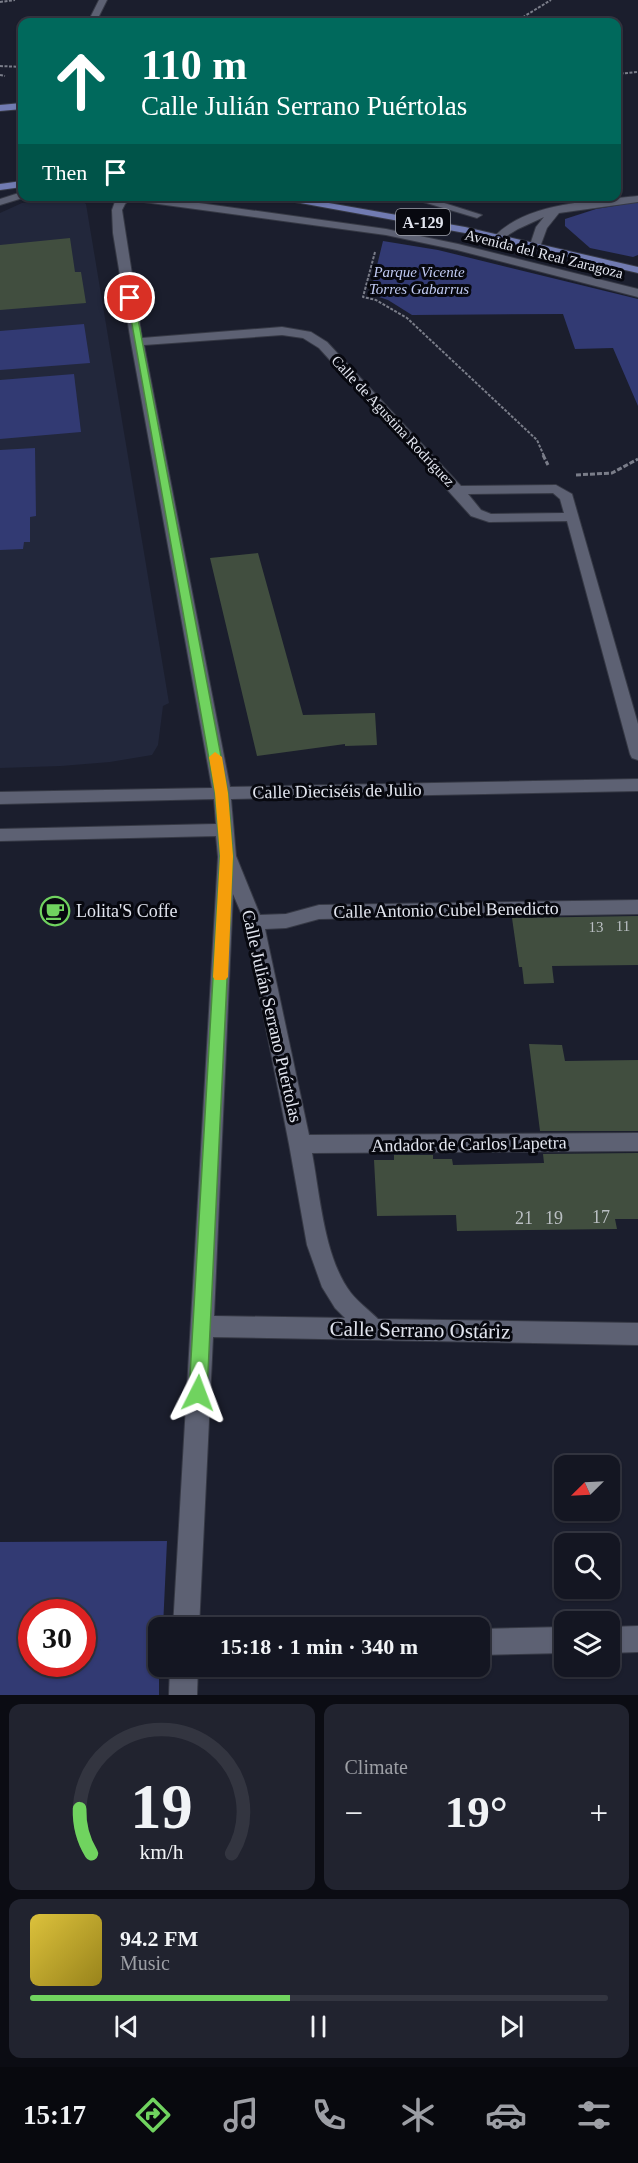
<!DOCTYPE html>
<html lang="en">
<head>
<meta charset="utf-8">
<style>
  :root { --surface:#141622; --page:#21232f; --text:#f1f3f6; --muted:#9d9fa5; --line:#333540; --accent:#70d35f }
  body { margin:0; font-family:Georgia,serif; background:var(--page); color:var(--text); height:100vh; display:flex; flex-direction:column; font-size:22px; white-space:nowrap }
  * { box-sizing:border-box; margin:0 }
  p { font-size:20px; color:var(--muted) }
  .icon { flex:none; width:33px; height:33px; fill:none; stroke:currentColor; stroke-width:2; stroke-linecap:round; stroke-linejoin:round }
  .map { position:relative; height:1695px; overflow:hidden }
  .side { display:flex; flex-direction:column; gap:9px; padding:9px; background:#0b0c13; flex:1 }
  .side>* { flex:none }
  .hud { position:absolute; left:18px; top:18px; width:603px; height:183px; border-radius:12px; box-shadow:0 2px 4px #0004,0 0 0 2px var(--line); background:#00695c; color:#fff; overflow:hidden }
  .needle { width:39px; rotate:246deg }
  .controls { position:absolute; left:554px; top:1455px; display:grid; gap:12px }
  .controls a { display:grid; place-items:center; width:66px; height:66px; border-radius:12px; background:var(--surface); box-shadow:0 2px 4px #0004,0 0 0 2px var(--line); font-size:30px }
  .speed { position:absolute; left:18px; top:1599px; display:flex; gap:12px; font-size:30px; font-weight:700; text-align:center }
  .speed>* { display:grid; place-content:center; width:78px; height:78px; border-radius:50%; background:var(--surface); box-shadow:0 2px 4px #0004,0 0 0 2px var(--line); line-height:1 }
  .speed .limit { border:9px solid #d22; background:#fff; color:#111 }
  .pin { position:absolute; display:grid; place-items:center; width:51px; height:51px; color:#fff; margin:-26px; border:3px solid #fff; border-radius:50%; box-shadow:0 2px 6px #0007 }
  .me { position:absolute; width:66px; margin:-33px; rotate:3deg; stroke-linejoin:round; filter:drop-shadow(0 0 4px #0008) }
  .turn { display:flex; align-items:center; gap:21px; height:126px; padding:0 24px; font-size:27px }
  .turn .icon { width:78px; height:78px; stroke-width:2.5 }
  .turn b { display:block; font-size:42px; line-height:51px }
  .then { display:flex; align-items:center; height:57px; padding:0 24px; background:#0003; gap:12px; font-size:22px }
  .big { font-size:45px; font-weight:700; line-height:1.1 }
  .side .widget { flex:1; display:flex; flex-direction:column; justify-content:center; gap:9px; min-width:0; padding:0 21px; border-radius:12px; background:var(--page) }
  .side .dial { align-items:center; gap:0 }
  .dial svg { height:156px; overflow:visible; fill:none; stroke:var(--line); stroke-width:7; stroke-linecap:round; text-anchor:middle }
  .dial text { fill:var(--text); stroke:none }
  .song { display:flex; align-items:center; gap:18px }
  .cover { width:72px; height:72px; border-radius:9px; background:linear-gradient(135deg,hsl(50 70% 55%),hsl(50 70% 35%)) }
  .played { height:6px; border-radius:3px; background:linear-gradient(90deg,var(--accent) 45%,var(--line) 45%) }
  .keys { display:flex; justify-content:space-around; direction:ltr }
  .heat { display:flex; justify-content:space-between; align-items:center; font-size:33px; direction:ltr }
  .side .tiles { flex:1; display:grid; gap:9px; grid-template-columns:1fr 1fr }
  .widget:last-child { grid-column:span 2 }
  .trip { position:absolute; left:148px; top:1617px; width:342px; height:60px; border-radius:12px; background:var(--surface); box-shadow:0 2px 4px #0004,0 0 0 2px var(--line); font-weight:700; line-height:60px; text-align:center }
  .dock { display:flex; height:96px; justify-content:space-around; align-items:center; background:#08090e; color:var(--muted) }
  .dock .icon { width:42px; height:42px }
  .dock .on { color:var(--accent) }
  .dock b { font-size:27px; color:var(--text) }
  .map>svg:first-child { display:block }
</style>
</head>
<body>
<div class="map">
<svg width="638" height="1695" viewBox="0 0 638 1695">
  <rect width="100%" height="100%" fill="#1b1e2d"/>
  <polygon fill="#22273b" points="56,199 79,199 86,204 169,703 163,706 158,745 152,755 110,762 61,766 0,768 0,213 22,203"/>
  <g fill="#323a73" fill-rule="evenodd">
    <polygon points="638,202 638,255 633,257 590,248 565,226 565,219 596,209"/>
    <polygon points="383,241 438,250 638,299 638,406 613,348 575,349 563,314 412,315 388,300 370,294"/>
    <polygon points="84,324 90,363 0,370 0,331"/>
    <polygon points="74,374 81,432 0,439 0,380"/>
    <polygon points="35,448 36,516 30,517 30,542 24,542 23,549 0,550 0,450"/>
    <path d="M 167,1541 L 163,1627 L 159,1628 L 159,1695 L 0,1695 L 0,1542 ZM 82,1612 L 82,1664 L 32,1664 L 32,1612 Z"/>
  </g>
  <g fill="#414e3f">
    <polygon points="70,238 75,272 81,272 86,303 0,310 0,245"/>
    <polygon points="258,553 303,715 375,713 377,745 345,746 345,744 257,756 210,558"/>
    <polygon points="638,916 638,965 552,966 554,983 524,984 522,967 519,967 512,918"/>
    <polygon points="529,1044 562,1045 565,1061 638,1060 638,1131 540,1131"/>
    <polygon points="638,1153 638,1219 615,1219 617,1229 457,1231 456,1215 377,1216 374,1160 394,1160 394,1155 433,1155 433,1159 452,1159 453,1165 544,1163 543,1154"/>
  </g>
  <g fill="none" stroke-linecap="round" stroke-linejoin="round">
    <g stroke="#363945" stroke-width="2">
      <g id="minor">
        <polygon points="99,0 107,0 96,22 88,22"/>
        <polygon points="22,192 22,196 26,197 0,205 0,199"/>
        <path d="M 117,196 L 149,196 L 386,229 L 458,244 L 638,289 L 638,297 L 457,250 L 386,235 L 129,200 L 125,204 L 122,210 L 142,338 L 282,327 L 311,332 L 327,342 L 461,486 L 556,485 L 572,494 L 638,724 L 638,760 L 632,758 L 630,754 L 567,521 L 489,522 L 471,516 L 319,348 L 303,338 L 282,335 L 144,345 L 230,787 L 638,779 L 638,791 L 231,799 L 236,856 L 260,915 L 286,914 L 319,905 L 638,900 L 638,914 L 319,919 L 286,928 L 265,929 L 309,1135 L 638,1133 L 638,1151 L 312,1153 C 320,1195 324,1258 351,1293 C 358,1302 369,1310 378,1319 L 638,1323 L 638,1345 L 213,1337 L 199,1628 L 173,1628 L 218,857 L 216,836 L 0,841 L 0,829 L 216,824 L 214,799 L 0,804 L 0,792 L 212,788 L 131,342 L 113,233 L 112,210 ZM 553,493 L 560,499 L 564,513 L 491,514 L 481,510 L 468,494 ZM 233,894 L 245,922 L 289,1144 L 307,1245 L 322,1287 L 335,1308 L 345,1318 L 214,1316 Z"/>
        <polygon points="403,196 422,196 482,215 477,218"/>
        <path d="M 638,196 L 638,202 L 559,213 L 547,228 L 540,247 L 536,248 L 530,245 L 536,227 L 544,217 L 518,229 L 500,240 L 494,237 C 526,202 594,201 638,196 Z"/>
        <polygon points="638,1626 638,1652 609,1653 609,1627"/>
        <polygon points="564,1627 564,1653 480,1655 480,1629"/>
        <polygon points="170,1666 198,1666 197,1695 169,1695"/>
      </g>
    </g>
    <g stroke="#363945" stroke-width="2">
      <g id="major">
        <polygon points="22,103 22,109 0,111 0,105"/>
        <polygon points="22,181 22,187 0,190 0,184"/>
        <polygon points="262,196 289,196 465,227 638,267 638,273 465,233"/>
      </g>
    </g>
    <g stroke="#7a7d89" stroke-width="2" stroke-dasharray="3 1.5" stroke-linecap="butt">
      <polyline points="0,2 15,0"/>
      <polyline points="515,22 551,0"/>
      <polyline points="0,66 22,67"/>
      <polyline points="616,74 638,72"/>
      <polyline points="0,75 5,76"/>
      <polyline points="375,252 363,297 376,300 407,318 537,440 544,456"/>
    </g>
    <g stroke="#7a7d89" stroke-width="3" stroke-dasharray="5 2" stroke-linecap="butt">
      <polyline points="543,455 548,465"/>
      <polyline points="576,475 612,473 638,459"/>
    </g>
    <use href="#minor" fill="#5d6173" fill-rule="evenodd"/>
    <use href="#major" fill="#717bb2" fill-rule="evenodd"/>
  </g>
  <polygon fill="#70d35f" stroke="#49893e" stroke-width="1.5" points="127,296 134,298 228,793 233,856 207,1393 205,1399 198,1402 192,1399 189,1393 220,856 215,793"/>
  <polygon fill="#f59e0b" points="215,752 222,757 228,793 233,856 228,977 225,980 215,980 213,977 220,856 215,793 209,757"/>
  <defs>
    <g id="cafe-ring" transform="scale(1.5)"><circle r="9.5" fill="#07080f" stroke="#70d35f" stroke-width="1.5"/><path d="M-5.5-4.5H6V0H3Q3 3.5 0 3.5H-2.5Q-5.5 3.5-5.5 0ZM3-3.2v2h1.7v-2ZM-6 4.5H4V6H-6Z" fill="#70d35f"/></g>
  </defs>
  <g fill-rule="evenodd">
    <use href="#cafe-ring" x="55" y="911"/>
  </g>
  <g text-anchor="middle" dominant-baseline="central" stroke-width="6" stroke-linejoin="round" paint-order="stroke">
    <g font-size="15" fill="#e2e5ef" stroke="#07080f">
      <text transform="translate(544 254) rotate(14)">Avenida del Real Zaragoza</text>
      <text transform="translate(393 421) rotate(47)">Calle de Agustina Rodríguez</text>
    </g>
    <g font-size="15" font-style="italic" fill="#c0caf2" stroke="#07080f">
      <text x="419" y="272">Parque Vicente<tspan x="419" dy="17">Torres Gabarrus</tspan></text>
    </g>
    <g font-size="15" fill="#babfc3">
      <text x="623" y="926">11</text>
      <text x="596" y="927">13</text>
    </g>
    <rect fill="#07080f" stroke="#a0a3ac" stroke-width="1.5" x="396" y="209" width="54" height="26" rx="4.5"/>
    <g font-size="16" font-weight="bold" fill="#e2e5ef">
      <text x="423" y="222">A-129</text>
    </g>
    <g font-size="18" fill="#e2e5ef" stroke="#07080f">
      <text transform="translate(337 791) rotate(-1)">Calle Dieciséis de Julio</text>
      <text transform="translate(446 910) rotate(-1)">Calle Antonio Cubel Benedicto</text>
      <text transform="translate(272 1016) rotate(77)">Calle Julián Serrano Puértolas</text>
      <text transform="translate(469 1144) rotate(-1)">Andador de Carlos Lapetra</text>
    </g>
    <g font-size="18" fill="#e2e5ef" stroke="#07080f" text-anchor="start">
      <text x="76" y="911">Lolita'S Coffe</text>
    </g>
    <g font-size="18" fill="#babfc3">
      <text x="601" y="1217">17</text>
      <text x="524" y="1218">21</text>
      <text x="554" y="1218">19</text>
    </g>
    <g font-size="21" fill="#e2e5ef" stroke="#07080f">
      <text transform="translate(420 1330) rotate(1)">Calle Serrano Ostáriz</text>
    </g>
  </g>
</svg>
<div class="controls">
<a><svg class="needle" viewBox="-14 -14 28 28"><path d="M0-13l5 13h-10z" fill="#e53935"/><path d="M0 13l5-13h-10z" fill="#9d9fa5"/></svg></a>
<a><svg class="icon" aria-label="search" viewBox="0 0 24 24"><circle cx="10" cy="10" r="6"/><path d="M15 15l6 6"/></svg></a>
<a><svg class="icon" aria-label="layers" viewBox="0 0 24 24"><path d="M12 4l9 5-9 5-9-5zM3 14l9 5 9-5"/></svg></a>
</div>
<div class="speed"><div class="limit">30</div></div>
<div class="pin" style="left:130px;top:298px;background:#d93025"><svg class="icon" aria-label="arrive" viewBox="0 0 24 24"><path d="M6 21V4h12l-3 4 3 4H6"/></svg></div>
<svg class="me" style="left:198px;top:1393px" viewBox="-20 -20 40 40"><path d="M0-17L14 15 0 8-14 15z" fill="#70d35f" stroke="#fff" stroke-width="4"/></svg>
<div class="trip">15:18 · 1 min · 340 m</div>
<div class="hud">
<div class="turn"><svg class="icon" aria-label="ahead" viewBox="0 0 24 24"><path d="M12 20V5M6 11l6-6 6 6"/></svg><div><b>110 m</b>Calle Julián Serrano Puértolas</div></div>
<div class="then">Then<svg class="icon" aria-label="arrive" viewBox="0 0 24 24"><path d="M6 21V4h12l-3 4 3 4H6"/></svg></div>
</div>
</div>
<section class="side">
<div class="tiles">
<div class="widget dial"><svg viewBox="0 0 100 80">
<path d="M14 69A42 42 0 1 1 86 69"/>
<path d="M14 69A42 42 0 0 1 8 46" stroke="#70d35f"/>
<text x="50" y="56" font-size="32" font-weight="700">19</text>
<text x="50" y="72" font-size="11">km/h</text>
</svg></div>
<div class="widget"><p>Climate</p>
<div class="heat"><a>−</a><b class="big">19°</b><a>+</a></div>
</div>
<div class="widget">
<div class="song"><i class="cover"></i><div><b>94.2 FM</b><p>Music</p></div></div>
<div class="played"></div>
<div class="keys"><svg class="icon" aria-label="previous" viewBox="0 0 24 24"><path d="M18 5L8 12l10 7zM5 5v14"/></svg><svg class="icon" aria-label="pause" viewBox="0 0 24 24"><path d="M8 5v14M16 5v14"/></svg><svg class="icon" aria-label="next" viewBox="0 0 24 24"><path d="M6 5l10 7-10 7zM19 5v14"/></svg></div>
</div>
</div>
</section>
<nav class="dock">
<b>15:17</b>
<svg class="icon on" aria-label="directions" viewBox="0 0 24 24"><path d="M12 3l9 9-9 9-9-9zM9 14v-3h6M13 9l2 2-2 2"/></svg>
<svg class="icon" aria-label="music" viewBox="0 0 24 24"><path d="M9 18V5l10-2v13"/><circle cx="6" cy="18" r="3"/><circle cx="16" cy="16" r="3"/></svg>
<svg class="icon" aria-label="phone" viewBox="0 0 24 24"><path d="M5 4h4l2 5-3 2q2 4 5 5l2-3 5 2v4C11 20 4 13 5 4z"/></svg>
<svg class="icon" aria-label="climate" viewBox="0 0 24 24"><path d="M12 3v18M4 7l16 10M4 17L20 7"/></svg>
<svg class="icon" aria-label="car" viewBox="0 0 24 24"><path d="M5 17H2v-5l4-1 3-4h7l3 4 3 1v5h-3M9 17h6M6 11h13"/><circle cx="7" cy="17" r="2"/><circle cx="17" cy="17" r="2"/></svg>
<svg class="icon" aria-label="filters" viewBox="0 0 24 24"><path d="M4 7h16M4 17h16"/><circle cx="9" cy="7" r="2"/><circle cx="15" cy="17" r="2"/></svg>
</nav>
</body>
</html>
